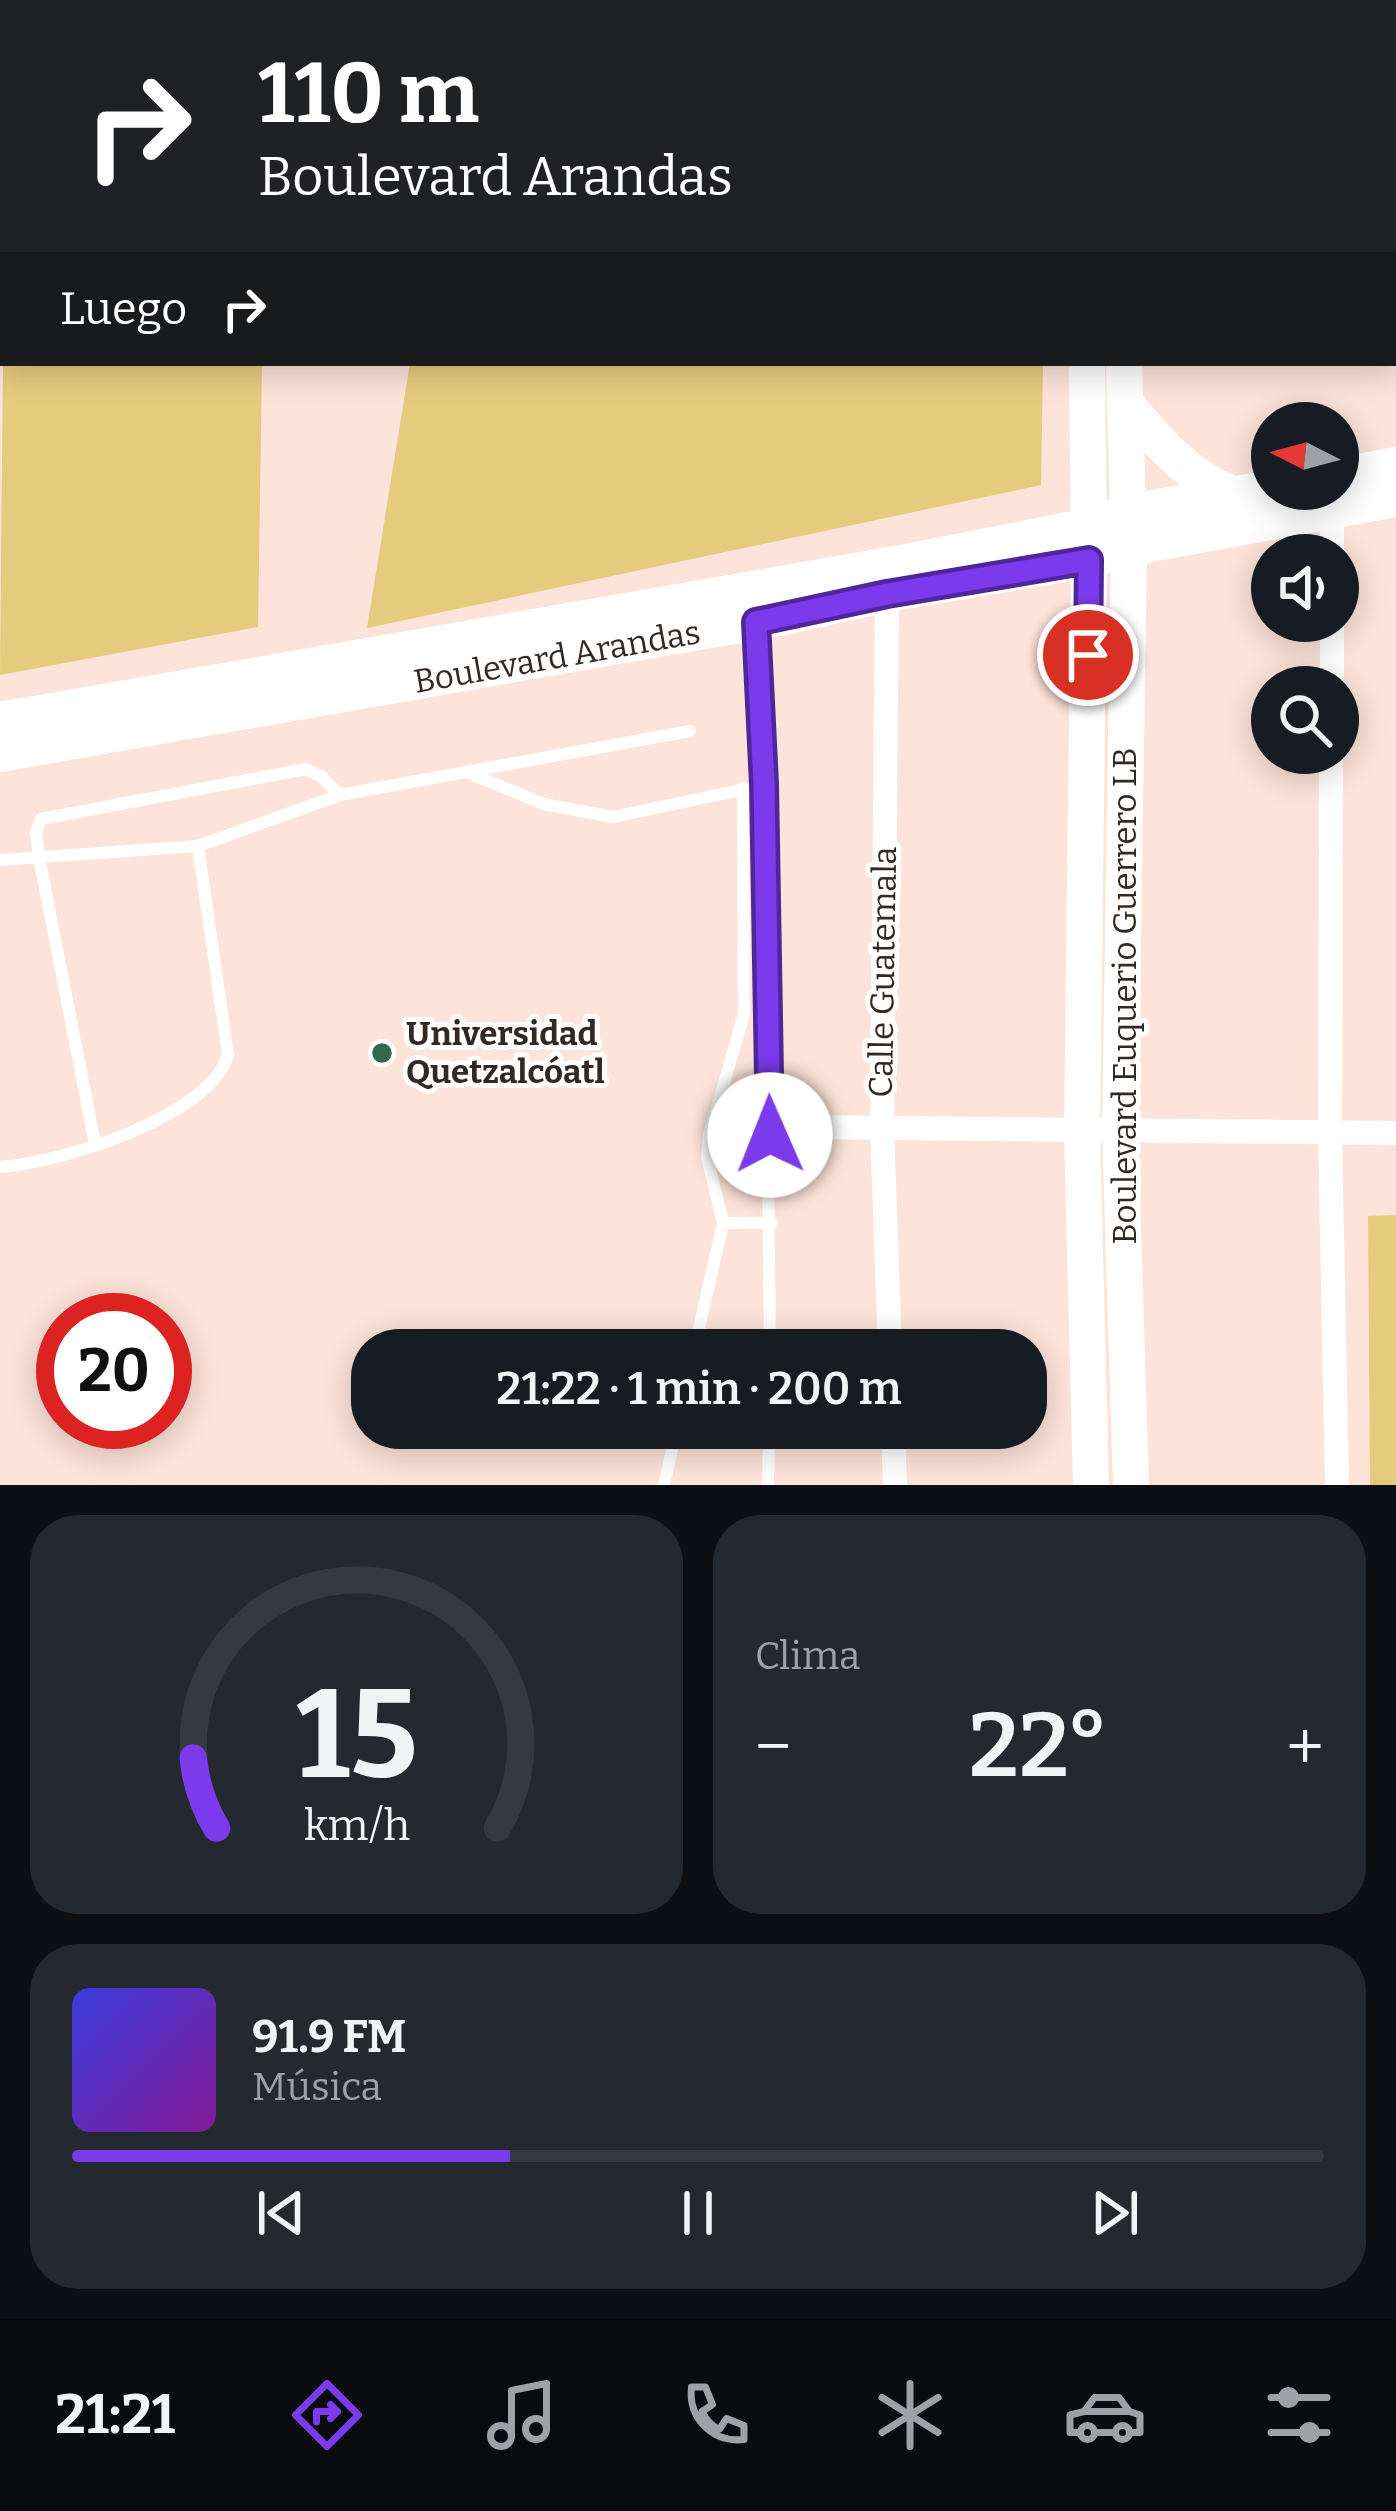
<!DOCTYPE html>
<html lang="es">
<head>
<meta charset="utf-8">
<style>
  :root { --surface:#171b24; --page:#242831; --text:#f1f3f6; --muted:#9ea1a6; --line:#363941; --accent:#7c3aed }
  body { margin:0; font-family:Bitter,serif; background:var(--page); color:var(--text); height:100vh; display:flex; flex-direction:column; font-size:45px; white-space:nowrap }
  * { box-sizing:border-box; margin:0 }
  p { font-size:39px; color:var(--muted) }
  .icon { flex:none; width:66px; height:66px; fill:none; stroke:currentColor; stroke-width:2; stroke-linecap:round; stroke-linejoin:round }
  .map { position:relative; height:1485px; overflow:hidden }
  .side { display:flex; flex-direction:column; gap:30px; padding:30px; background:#0d0f14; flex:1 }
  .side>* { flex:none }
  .hud { position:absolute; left:0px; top:0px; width:1398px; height:366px; box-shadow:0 6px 30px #0003; background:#202124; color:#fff; overflow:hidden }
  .needle { width:78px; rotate:276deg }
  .tools { position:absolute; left:1251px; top:402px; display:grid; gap:24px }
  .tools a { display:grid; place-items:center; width:108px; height:108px; border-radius:50%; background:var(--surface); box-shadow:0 6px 30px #0003; font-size:60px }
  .speed { position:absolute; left:36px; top:1293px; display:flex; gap:24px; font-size:60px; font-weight:700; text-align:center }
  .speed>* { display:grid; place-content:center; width:156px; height:156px; border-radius:50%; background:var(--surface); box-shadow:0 6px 30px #0003; line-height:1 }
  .speed .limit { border:18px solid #d22; background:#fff; color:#111 }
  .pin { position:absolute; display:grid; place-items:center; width:102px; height:102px; color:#fff; margin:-51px; border:6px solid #fff; border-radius:50%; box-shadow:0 3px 12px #0007 }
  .me { position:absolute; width:132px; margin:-66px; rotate:359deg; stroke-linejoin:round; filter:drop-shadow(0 0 9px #0008) }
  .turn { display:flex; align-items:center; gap:42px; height:252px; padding:0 60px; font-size:54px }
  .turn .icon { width:156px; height:156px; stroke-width:2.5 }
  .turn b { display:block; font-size:84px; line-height:102px }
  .then { display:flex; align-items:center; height:114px; padding:0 60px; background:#0003; gap:24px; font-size:45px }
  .big { font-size:90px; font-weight:600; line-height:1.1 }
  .side .tile { flex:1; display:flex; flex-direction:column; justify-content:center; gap:18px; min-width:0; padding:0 42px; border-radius:48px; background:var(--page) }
  .side .dial { align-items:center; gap:0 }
  .dial svg { height:312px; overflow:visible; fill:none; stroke:var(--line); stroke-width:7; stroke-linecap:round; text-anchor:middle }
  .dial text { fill:var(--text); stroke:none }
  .song { display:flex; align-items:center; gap:36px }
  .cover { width:144px; height:144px; border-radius:18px; background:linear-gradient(135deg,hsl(240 70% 55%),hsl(290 70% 35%)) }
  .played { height:12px; border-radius:6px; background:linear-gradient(90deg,var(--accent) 35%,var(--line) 35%) }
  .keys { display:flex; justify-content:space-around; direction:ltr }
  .heat { display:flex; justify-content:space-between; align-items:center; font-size:66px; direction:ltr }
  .side .tiles { flex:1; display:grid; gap:30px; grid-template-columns:1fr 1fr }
  .tile:last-child { grid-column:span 2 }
  .trip { position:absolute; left:351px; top:1329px; width:696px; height:120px; border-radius:48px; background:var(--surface); box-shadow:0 6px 30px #0003; font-weight:600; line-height:120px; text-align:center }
  .menu { display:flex; height:192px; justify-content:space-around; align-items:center; background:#090b0e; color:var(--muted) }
  .menu .icon { width:84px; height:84px }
  .menu .active { color:var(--accent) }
  .menu b { font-size:54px; color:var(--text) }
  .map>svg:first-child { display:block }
</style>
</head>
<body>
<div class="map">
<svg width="1396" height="1485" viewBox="0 0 1396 1485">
  <rect width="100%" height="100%" fill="#fde3d9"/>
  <g fill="#e6ca7e">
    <polygon points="469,0 1052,0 468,3"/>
    <polygon points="3,363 262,363 258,627 0,675"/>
    <polygon points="410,363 1043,363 1041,485 367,628"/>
    <polygon points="1396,1215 1396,1485 1370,1485 1368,1216"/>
  </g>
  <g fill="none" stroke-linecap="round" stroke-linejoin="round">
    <g stroke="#fff" stroke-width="12">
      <polyline points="856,0 875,3"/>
      <polyline points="1301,3 1301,0"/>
      <polyline points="1362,3 1363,0"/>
      <polyline points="466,772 544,804 613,817 764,785 756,628"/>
      <polyline points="764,785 770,1350"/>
      <polyline points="198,846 340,795 690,731"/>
      <path d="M 0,860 L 198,846 L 228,1055 C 210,1117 60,1163 0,1167"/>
      <polyline points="95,1144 39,857 36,832 41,819 306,769 322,777 340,795"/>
      <polyline points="723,1223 772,1223"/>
      <polyline points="694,1350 723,1223 707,1157 709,1135 744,1014 743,788"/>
      <polyline points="664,1485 677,1428"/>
      <polyline points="768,1485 769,1428"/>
    </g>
    <g stroke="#fff" stroke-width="24">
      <polyline points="1332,497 1332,555"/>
      <polyline points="887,594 882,1128 890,1350"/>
      <polyline points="1332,687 1332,621"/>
      <polyline points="1331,753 1330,1135 1337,1485"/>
      <polyline points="802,1127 1396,1133"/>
      <polyline points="893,1428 895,1485"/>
    </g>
    <g stroke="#fff" stroke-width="36">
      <polyline points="1115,0 1115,3"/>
      <polyline points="1083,3 1083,0"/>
      <polyline points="1087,363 1089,560 1082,1131 1091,1485"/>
      <polyline points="1124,363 1129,548 1120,1132 1131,1485"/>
      <path d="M 1125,402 C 1155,439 1187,477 1233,494"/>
      <polyline points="1338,476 1396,465"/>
      <polyline points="0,720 907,562 1089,526 1128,512 1272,488"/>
      <polyline points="0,754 785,617 887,594 1089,560 1129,548 1396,499"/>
    </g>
  </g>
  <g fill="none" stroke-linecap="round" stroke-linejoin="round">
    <g stroke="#51269a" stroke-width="30">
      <polyline id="route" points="770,1135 764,784 756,622 887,594 1089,560 1088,655"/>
    </g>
    <use href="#route" stroke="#7c3aed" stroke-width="21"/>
  </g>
  <circle fill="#32694f" stroke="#fff" stroke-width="4.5" cx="382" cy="1053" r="12"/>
  <g text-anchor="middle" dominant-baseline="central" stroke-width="10" stroke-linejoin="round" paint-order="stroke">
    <g font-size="33" fill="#342823" stroke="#fff">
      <text transform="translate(557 657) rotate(-10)">Boulevard Arandas</text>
      <text transform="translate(883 972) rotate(-89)">Calle Guatemala</text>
      <text transform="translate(1125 996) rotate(-90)">Boulevard Euquerio Guerrero LB</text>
    </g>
    <g font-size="33" font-weight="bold" fill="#342823" stroke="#fff" text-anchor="start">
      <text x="406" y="1034">Universidad<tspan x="406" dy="38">Quetzalcóatl</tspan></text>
    </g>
  </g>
</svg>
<div class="tools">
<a><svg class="needle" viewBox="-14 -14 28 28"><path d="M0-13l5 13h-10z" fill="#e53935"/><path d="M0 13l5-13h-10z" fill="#9ea1a6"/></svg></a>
<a><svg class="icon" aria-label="sound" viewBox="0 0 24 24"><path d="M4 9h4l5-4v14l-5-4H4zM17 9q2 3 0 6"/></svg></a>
<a><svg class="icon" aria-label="search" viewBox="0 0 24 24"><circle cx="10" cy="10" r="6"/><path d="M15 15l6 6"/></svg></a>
</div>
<div class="speed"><div class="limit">20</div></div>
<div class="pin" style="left:1088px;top:655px;background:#d93025"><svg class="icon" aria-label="arrive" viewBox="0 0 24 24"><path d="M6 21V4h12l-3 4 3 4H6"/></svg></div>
<svg class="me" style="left:770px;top:1135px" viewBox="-20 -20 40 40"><circle r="19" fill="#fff"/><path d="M0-13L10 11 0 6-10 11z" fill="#7c3aed"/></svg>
<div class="trip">21:22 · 1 min · 200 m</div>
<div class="hud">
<div class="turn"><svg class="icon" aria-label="right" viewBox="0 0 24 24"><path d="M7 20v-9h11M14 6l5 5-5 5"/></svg><div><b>110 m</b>Boulevard Arandas</div></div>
<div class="then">Luego<svg class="icon" aria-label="right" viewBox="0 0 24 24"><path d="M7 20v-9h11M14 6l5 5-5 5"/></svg></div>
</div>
</div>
<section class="side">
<div class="tiles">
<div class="tile dial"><svg viewBox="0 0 100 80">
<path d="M14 69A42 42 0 1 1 86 69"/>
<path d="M14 69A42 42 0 0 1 8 51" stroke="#7c3aed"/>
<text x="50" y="56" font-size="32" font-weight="700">15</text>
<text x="50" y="72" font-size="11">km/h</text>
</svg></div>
<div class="tile"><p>Clima</p>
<div class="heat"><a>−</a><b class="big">22°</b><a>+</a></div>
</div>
<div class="tile">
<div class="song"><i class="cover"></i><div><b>91.9 FM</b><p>Música</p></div></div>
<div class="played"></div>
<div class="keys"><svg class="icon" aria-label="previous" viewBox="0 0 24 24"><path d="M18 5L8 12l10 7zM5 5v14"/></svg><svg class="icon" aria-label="pause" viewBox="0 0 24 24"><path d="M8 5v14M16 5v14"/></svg><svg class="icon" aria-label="next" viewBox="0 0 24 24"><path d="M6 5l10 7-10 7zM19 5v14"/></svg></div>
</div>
</div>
</section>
<nav class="menu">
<b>21:21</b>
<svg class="icon active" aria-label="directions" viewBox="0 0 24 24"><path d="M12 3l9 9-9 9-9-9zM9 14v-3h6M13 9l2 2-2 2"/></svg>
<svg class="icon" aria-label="music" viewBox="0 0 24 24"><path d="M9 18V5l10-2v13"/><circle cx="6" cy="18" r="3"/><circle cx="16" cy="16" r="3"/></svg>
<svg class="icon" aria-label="phone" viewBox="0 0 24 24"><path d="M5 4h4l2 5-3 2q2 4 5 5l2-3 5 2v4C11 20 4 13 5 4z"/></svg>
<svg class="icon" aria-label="climate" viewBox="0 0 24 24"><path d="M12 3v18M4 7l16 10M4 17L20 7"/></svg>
<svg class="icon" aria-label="car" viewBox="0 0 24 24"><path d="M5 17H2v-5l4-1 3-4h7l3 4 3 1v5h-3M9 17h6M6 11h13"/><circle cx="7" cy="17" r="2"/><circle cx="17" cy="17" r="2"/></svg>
<svg class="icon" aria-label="filters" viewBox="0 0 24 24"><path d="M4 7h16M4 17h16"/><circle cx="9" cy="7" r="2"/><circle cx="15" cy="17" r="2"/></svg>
</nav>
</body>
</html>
